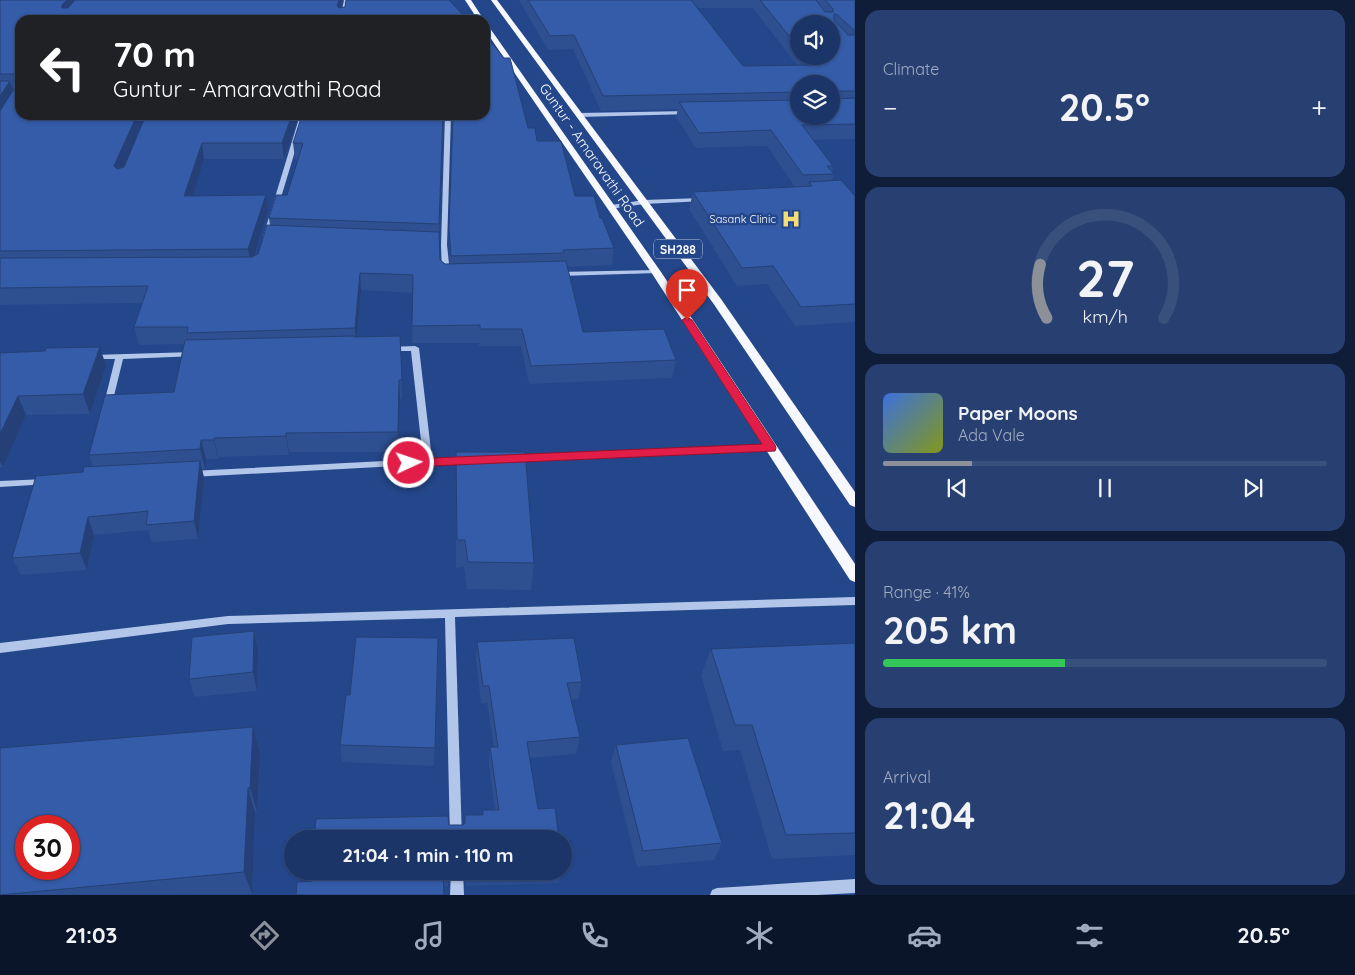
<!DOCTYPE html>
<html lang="en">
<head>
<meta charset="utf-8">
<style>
  :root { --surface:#1b3568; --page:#284071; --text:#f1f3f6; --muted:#a0abc0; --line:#39507c; --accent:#8c9099 }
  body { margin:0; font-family:Quicksand,sans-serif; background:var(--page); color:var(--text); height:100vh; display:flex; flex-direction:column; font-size:19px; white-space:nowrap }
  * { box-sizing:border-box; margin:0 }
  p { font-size:16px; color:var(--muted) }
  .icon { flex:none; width:28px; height:28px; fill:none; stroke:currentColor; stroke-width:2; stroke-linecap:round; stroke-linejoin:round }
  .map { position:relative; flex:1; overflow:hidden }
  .side { display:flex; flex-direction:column; gap:10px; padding:10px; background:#0f1d39; width:500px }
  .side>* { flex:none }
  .guide { position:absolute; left:15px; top:15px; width:475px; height:105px; border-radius:15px; box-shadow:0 1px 4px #0004,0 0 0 1px var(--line); background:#202124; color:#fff; overflow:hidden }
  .fabs { position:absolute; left:790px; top:15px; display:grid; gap:10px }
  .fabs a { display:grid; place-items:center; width:50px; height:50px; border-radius:50%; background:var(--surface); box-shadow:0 1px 4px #0004,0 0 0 1px var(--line); font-size:25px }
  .speed { position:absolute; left:15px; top:815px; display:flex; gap:10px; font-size:25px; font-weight:700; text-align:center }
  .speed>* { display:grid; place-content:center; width:65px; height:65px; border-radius:50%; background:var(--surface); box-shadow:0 1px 4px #0004,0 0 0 1px var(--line); line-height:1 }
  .speed .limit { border:8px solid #d22; background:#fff; color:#111 }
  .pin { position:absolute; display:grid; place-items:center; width:42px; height:42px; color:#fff; margin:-51px -21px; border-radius:50% 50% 50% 0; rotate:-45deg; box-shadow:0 0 5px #0007 }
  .pin .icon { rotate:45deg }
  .me { position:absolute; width:55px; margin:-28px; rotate:87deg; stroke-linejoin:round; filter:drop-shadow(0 0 4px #0008) }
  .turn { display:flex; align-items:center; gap:18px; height:105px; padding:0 15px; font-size:22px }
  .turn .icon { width:65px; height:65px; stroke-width:2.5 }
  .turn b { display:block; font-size:35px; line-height:42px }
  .big { font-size:38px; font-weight:700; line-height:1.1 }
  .side .widget { flex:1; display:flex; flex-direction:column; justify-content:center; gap:8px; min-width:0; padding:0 18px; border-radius:15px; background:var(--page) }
  .side .dial { align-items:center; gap:0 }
  .dial svg { height:130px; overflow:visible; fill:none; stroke:var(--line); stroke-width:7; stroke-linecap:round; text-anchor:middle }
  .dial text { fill:var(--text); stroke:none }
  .song { display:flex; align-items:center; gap:15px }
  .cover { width:60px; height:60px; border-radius:8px; background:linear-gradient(135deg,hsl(220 70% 55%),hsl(70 70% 35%)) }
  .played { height:5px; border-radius:2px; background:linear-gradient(90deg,var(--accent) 20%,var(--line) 20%) }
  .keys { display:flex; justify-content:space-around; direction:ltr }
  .heat { display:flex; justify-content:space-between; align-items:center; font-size:28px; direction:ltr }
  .charge { height:8px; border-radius:4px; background:linear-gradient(90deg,#34c759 41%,var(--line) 0) }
  .trip { position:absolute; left:284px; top:830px; width:288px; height:50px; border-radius:25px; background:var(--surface); box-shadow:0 1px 4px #0004,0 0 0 1px var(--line); font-weight:700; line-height:50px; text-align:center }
  .tabs { display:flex; height:80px; justify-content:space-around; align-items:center; background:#0b152a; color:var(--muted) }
  .tabs .icon { width:35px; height:35px }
  .tabs .current { color:var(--accent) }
  .tabs b { font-size:22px; color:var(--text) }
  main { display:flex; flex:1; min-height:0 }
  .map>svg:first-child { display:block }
</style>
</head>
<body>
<main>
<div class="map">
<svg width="855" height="895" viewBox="0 0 855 895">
  <rect width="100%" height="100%" fill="#24478b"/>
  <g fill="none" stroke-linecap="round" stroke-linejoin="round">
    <g fill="#b2c6ea" fill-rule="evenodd">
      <polygon points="344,0 348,0 344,20 340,20"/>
      <polygon points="689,111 691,112 691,114 579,117 576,115 579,113"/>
      <polygon points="300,115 306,115 269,237 266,239 264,238 263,237"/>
      <polygon points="445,115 451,115 447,245 450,273 446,275 442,273 441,245"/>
      <polygon points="702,198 704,199 704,201 644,204 611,209 608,207 611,205 644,200"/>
      <polygon points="656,270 658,271 658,273 559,276 555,274 559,272"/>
      <polygon points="415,346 419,348 432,459 468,457 471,458 472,460 471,462 191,477 186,474 191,471 423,459 411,351 389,351 385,349 389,347"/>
      <polygon points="194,352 197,352 198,354 197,356 123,359 112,404 108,407 104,404 115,359 92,359 88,357 92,355"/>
      <polygon points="771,445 775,448 771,451 514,461 510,458 514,455"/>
      <polygon points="46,479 49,480 51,482 49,484 0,487 0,481"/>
      <polygon points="855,597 855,605 455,617 462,839 450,839 445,618 228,624 0,653 0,643 228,616"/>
      <polygon points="451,871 463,871 464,895 450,895"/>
      <polygon points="855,879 855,893 817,895 710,895 712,890 717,888"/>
    </g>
    <g fill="#f6f8fe" fill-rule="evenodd">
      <polygon points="465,0 471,0 484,20 478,20"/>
      <polygon points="491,0 497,0 721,299 855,492 855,507 850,505 713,303"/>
      <polygon points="485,23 487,24 661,272 855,564 855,582 850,580 651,272 485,30"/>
    </g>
  </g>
  <g fill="#2e4f90" fill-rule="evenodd">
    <polygon points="0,0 342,0 340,8 449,0 20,115 299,115 284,159 204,159 193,196 268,211 254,256 258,254 270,225 269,218 287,195 298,159 295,159 293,143 443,115 439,234 440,260 445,264 450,264 449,245 453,115 528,128 575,196 600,218 614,248 612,265 567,267 583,332 676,360 672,378 529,384 521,346 479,346 479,343 412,343 413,293 361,290 357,337 400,336 402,399 400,399 398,452 289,452 289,455 218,457 218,459 206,459 205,468 202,469 204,478 198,539 152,542 148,530 94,535 87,570 21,575 12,558 83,472 93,466 89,455 174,392 184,344 139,345 134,327 142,303 0,305"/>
    <path d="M 519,0 L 855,0 L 855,139 L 814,140 L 833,166 L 832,171 L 834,174 L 832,181 L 855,196 L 855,322 L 795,326 L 767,284 L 737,286 L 689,209 L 693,192 L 795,187 L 767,146 L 696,148 L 676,117 L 678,109 L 601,111 L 573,49 L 548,50 ZM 698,8 L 753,8 L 797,65 L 743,66 ZM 799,24 L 831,56 L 799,56 ZM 799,84 L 831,116 L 799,116 Z"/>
    <polygon points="0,353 106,366 90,414 26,415 3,467 0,467"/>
    <polygon points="456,452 534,563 531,590 467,589 464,567 456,568"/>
    <polygon points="254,631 258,650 257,691 195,697 189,679"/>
    <polygon points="477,642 582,682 578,699 571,700 580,737 576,754 530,758 538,809 559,839 449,825 463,825 464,824 465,815 482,815 483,810 495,810 489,764 490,747 494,747 487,703 481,704 476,660"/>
    <polygon points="855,643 855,855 772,859 740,750 723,751 701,675 711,649"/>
    <polygon points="438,657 434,766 342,762 340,745 350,695"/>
    <polygon points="253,727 260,753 257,812 255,812 252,894 0,895"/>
    <polygon points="616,745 722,843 714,860 637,867 611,762"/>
    <polygon points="449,871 448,886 312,881"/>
    <polygon points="464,871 562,871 559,883 466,886"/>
  </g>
  <g fill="#254076">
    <polygon points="67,0 82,0 66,19 62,5"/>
    <polygon points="339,0 342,0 338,20 337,6"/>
    <polygon points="10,81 15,96 0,119 0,96"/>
    <polygon points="137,115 147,115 118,182 114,166"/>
    <polygon points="292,115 299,115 284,159 282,143"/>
    <polygon points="202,143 204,159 188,213 184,196"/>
    <polygon points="266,195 268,211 251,266 248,249"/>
    <polygon points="360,273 361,290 356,346 355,328"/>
    <polygon points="100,347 106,366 90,414 83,394"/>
    <polygon points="399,380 400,399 398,452 398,432"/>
    <polygon points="18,396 26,415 3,467 0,461 0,434"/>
    <polygon points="286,433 289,452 289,455 286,436"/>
    <polygon points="214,438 218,457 218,459 214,440"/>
    <polygon points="201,440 206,459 205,468 200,449"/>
    <polygon points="200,461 204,478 198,539 194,521"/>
    <polygon points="88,517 94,535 87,570 80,553"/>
    <polygon points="254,631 258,650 257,691 253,672"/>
    <polygon points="253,727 260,753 257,812 250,788"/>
    <polygon points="248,788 255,812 252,894 244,872"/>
  </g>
  <g fill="#355ca8" stroke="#254076" fill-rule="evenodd">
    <polygon points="0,0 67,0 62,5 62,8 68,8 75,0 339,0 337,6 339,8 345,7 346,0 449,0 464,16 468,15 472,20 20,20 20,115 137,115 114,166 117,169 124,167 146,115 292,115 282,143 202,143 184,196 266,195 248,249 0,251 0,111 17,84 17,74 0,74"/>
    <path d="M 528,0 L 691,0 L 743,66 L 812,65 L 805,56 L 831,56 L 831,24 L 799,24 L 799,48 L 760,0 L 816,0 L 825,12 L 833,12 L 833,9 L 825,0 L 855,0 L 855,91 L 836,91 L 834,93 L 836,99 L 855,98 L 855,124 L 802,125 L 833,166 L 827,166 L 834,174 L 803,175 L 771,130 L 699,133 L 679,102 L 799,100 L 799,116 L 831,116 L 831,84 L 799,84 L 799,92 L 603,96 L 574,35 L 550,36 ZM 834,14 L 836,14 L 855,31 L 855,35 L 848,35 L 834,20 Z"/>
    <polygon points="485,35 504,58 510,58 528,128 535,128 537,141 561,141 575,196 594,196 600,218 602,218 614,248 563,250 564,253 451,256 449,228 453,115 485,115"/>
    <polygon points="0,81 10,81 0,96"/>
    <polygon points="302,115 443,115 439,224 269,218 276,195 287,195 303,143 293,143"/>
    <polygon points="841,180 855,196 855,304 801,307 773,266 742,268 693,192 812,186 809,182"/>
    <polygon points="267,225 439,232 440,260 445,264 566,261 583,332 664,329 676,360 531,366 522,329 480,329 480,325 412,326 413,275 360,273 355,328 187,333 188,327 134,327 148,286 0,288 0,258 252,257 258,254"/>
    <polygon points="354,336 354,337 400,336 402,380 399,380 398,432 286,433 286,436 214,438 214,440 201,440 200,449 89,455 105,395 174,392 185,340"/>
    <polygon points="100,347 83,394 18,396 0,434 0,353 45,351 46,348"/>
    <polygon points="456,452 525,452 534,563 468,562 465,540 457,540"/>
    <polygon points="200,461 194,521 146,525 148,511 88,517 80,553 12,558 36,476 83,472 84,467"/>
    <polygon points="254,631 253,672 189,679 192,637"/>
    <polygon points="356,637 438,638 435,748 340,745 346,695 350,695"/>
    <polygon points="574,638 582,682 567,683 580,737 527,742 538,809 555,808 559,839 314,839 316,819 448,816 449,825 463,825 465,823 465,815 483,815 483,810 499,810 490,747 498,747 489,686 483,686 477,642"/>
    <polygon points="855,643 855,833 786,835 752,725 735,725 711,649"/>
    <path d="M 253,727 L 250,788 L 248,788 L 244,872 L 0,895 L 0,748 ZM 26,826 L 69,826 L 69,869 L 26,869 Z"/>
    <polygon points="688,738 722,843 643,851 616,745"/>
    <polygon points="312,871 449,871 443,872 444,895 296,895 297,882 312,881"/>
  </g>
  <polygon fill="#e11d48" stroke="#92132f" points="687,317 692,320 775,445 776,448 775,451 409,467 403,463 409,459 762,444 682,320"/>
  <defs>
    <g id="hospital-bare" transform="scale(1.5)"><path d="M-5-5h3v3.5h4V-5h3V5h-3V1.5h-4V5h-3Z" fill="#f4dd76" stroke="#24478b" stroke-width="2.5" paint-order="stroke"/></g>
  </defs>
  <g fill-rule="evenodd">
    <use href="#hospital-bare" x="791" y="219"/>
  </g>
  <g text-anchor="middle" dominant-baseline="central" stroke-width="5" stroke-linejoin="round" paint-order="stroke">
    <g font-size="11" fill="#fff" stroke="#24478b" text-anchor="end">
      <text x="776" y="219">Sasank Clinic</text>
    </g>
    <rect fill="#24478b" stroke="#bdc8dc" stroke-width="1" x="654" y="239.5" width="48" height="19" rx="4"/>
    <g font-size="12" font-weight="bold" fill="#fff">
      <text x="678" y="249">SH288</text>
    </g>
    <g font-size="14" fill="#fff" stroke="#24478b">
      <text transform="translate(592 155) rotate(55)">Guntur - Amaravathi Road</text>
    </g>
  </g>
</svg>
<div class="fabs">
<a><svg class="icon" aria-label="sound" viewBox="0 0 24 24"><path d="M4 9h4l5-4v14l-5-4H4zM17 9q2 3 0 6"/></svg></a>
<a><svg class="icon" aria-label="layers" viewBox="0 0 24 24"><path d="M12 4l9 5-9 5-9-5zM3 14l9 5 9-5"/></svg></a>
</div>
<div class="speed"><div class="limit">30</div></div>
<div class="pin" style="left:687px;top:320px;background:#d93025"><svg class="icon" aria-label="arrive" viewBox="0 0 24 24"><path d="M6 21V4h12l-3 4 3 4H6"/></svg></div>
<svg class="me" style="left:409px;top:463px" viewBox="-20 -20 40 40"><circle r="17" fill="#e11d48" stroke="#fff" stroke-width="3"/><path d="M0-11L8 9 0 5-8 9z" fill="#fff"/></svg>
<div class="trip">21:04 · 1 min · 110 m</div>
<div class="guide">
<div class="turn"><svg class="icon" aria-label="left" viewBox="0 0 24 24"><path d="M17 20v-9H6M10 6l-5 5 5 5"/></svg><div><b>70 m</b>Guntur - Amaravathi Road</div></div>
</div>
</div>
<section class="side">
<div class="widget"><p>Climate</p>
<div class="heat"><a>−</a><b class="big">20.5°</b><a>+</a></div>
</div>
<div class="widget dial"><svg viewBox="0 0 100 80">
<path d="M14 69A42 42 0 1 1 86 69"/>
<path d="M14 69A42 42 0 0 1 10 36" stroke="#8c9099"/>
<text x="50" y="56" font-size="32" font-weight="700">27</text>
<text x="50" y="72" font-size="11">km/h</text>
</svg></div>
<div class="widget">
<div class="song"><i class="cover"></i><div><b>Paper Moons</b><p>Ada Vale</p></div></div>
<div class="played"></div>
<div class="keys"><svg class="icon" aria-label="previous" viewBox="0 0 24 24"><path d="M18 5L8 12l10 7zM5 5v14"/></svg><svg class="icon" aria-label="pause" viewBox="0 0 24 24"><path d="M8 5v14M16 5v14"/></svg><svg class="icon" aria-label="next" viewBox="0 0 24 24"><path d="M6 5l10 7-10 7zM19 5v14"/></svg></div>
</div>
<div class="widget"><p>Range · 41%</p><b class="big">205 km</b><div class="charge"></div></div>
<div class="widget"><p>Arrival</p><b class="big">21:04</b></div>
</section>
</main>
<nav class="tabs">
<b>21:03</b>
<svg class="icon current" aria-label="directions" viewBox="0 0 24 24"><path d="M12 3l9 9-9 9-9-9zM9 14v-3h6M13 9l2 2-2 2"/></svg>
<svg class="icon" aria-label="music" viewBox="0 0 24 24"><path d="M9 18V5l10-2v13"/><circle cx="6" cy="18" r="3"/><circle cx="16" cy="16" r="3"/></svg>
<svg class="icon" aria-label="phone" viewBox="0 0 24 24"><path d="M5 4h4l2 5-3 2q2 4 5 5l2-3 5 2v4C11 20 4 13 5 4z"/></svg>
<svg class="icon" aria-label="climate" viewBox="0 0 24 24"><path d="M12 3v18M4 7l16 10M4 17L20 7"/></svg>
<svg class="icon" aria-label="car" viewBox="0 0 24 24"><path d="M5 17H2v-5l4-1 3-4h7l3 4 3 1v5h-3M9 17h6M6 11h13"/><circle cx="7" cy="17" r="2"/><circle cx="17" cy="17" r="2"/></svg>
<svg class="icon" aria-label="filters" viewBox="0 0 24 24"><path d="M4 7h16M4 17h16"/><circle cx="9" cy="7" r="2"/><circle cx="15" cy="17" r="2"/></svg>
<b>20.5°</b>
</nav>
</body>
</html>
